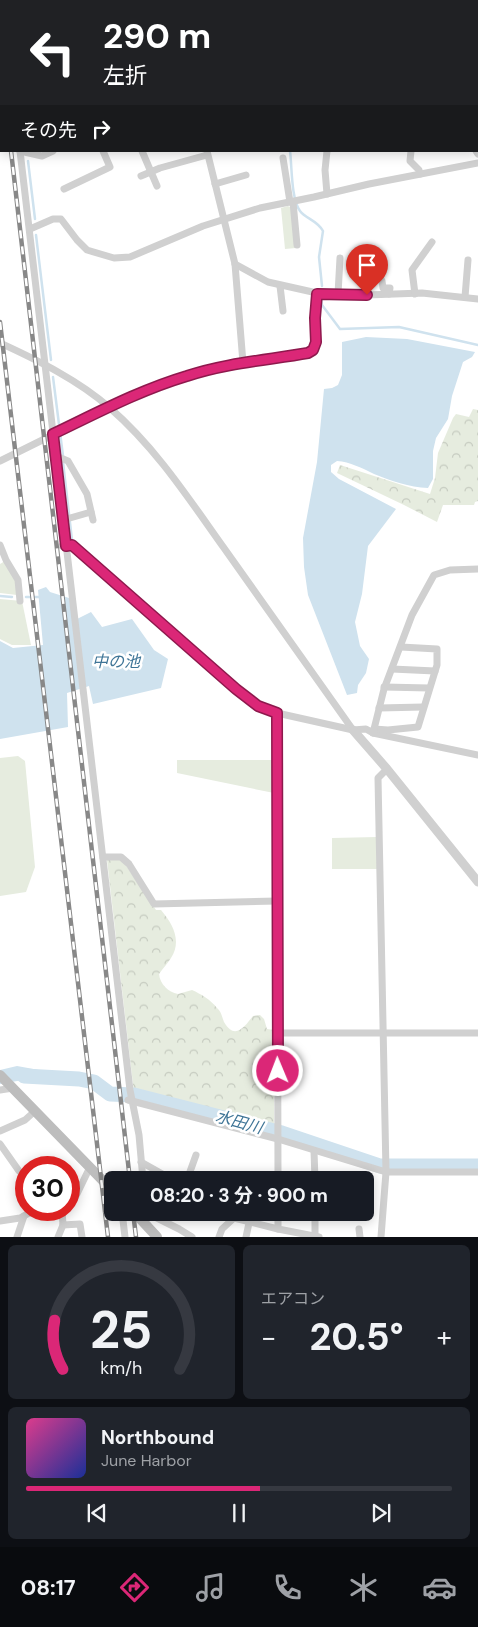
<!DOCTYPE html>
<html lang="ja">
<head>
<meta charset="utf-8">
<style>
  :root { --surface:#171b24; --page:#20242c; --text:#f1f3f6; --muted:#9ea1a6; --line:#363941; --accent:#db2777 }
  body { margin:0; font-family:"DM Sans","Noto Sans JP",sans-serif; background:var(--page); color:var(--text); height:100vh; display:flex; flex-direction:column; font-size:19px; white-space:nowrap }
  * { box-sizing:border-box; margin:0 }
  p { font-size:16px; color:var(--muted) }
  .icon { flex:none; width:28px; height:28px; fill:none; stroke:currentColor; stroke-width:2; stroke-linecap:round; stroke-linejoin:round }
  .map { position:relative; height:1237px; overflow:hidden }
  .sheet { display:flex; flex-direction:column; gap:8px; padding:8px; background:#0d0f14; flex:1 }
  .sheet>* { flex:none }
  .banner { position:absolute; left:0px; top:0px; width:479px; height:152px; box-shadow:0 2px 12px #0003; background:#202124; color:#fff; overflow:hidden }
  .speed { position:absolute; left:15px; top:1156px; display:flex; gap:10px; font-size:25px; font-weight:700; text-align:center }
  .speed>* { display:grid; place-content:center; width:65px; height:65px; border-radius:50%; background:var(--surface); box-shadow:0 2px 12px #0003; line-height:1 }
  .speed .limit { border:8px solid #d22; background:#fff; color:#111 }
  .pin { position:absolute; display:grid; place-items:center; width:42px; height:42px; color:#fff; margin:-51px -21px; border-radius:50% 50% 50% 0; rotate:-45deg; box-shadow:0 0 5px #0007 }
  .pin .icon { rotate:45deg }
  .me { position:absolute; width:55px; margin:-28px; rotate:359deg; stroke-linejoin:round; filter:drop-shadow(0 0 4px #0008) }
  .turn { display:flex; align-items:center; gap:18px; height:105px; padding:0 20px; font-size:22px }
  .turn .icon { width:65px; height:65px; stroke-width:2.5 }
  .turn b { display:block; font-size:35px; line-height:42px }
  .then { display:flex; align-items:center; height:48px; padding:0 20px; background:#0003; gap:10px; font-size:19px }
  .big { font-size:38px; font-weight:700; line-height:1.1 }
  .sheet .card { flex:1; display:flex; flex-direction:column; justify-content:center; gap:8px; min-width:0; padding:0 18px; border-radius:8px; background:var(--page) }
  .sheet .dial { align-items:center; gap:0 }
  .dial svg { height:130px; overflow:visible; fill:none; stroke:var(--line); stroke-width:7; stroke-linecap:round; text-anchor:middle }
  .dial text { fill:var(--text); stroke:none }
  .song { display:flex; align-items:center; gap:15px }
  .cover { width:60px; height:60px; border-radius:8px; background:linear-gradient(135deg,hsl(330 70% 55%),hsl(230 70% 35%)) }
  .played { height:5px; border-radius:2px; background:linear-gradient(90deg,var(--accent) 55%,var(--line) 55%) }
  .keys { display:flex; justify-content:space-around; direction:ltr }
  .heat { display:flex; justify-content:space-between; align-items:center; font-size:28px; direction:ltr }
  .sheet .tiles { flex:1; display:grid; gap:8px; grid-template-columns:1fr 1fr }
  .card:last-child { grid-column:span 2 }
  .trip { position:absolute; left:104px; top:1171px; width:270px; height:50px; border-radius:8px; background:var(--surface); box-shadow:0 2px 12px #0003; font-weight:700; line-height:50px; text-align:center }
  .tab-bar { display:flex; height:80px; justify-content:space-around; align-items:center; background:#090b0e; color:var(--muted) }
  .tab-bar .icon { width:35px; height:35px }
  .tab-bar .active { color:var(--accent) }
  .tab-bar b { font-size:22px; color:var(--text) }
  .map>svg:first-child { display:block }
</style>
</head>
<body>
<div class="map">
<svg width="478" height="1237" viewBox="0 0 478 1237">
  <defs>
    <pattern id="forest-crowns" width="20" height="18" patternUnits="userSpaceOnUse" patternTransform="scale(1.25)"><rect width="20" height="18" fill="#e6ecdf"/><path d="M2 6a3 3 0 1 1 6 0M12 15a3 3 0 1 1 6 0" fill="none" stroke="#c6cbc0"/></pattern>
  </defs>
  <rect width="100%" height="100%" fill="#fff"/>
  <g fill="#e6ecdf">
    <polygon points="288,206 292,208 296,248 285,249 281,208"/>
    <polygon points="5,561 16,580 17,595 0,593 0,564"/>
    <polygon points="0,599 22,601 31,645 12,645 0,639"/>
    <polygon points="18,756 25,761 35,867 26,892 0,896 0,758"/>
    <polygon points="177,760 274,760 274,793 177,773"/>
    <polygon points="377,837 378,869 332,869 332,838"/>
  </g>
  <g fill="url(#forest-crowns)">
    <polygon points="473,409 478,410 478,501 475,502 474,505 443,505 437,522 404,505 337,473 340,465 430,494 435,478 438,453 453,418 456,414 469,417"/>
    <path d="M 119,859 L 125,864 L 156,910 L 161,910 C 173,924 182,941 171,958 C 168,963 163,968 159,974 C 160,984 168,992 178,994 L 192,990 C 201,994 211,1000 217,1008 C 221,1011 222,1017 224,1022 C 235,1041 245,1026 253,1016 L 260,1015 L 264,1019 L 267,1029 L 274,1030 L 274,1128 L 134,1093 L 107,860 Z"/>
  </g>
  <g fill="#cfe2ee">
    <path d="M 366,337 L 407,339 L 475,352 L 472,357 L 463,362 L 452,396 L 448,419 L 436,438 L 433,451 L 433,479 L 428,488 C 409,487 391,481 374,474 C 362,468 350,462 337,461 L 331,465 L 331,472 L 339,479 L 396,509 L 368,546 L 362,594 L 355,622 L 360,646 L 369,659 L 366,673 L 358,685 L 357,693 L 347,695 L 308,595 L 304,567 L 303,538 L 317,462 L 324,389 L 332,388 L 338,385 L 342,375 L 342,342 Z"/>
    <polygon points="46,587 50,592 69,598 77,619 91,612 102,627 132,619 154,650 168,659 161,688 93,704 89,686 67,693 68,727 0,739 0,641 13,648 43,645 38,590"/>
    <polygon points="17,1066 39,1070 46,1080 23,1080 0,1084 0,1070"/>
  </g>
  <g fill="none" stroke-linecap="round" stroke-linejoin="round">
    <g stroke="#cfe2ee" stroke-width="2.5">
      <polyline points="151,0 152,1"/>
      <polyline points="368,0 378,1"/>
      <polyline points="0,84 1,83"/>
      <path d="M 290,151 C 292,166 291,199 300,211 C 306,219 317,220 323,231 L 319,257 L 322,286"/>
      <polyline points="28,161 35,219"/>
      <polyline points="36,235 51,360"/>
      <polyline points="321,299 322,305 340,329 399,327 478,345"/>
      <polyline points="53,377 63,456"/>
      <polyline points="63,462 72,540"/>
      <polyline points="0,596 12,597"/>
      <polyline points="26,597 39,597"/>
    </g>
    <polyline stroke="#cfe2ee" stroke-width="15" points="24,1076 79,1079 94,1082 110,1094 134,1095 282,1133 380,1166 478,1166"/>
    <g stroke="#d0d0d0" stroke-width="7">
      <polyline points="3,0 3,1"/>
      <polyline points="147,0 148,1"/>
      <polyline points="300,0 300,1"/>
      <polyline points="445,0 446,1"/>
      <polyline points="478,30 478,29"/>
      <polyline points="20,151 130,1090 139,1135 143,1180"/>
      <polyline points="20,151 42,156 53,151"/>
      <polyline points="142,151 157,186"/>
      <polyline points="411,151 410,161 419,170 420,174"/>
      <polyline points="476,151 478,154"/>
      <polyline points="283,158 290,202"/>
      <polyline points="141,176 160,168 207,155"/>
      <polyline points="215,184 246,175"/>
      <polyline points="64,189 110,167 103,151"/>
      <polyline points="327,194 325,170 327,151"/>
      <polyline points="293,202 297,245"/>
      <polyline points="30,229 53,219 61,219 77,240 87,250 114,258 130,257 203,226 260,208 314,197 369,184 478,163"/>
      <polyline points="235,264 268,282 317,293 367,295 422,293 478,299"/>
      <polyline points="360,273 377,272 382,281 383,288 390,288 389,294"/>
      <polyline points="280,286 283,311"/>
      <polyline points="338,294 340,258"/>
      <polyline points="415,294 412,270 432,242"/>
      <polyline points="465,297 468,260"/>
      <path d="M 0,343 C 39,361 78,380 110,408 C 156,448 189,499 224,548 C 267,609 310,670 353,730"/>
      <polyline points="243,363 308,353 313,349 316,342 315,318 317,293"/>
      <polyline points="56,456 68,461 87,494 93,520"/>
      <polyline points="0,461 109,407 166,383 186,376 243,363 235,264 207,151"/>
      <polyline points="63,520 91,512"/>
      <polyline points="0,545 6,560 18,580 20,601"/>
      <polyline points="62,546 72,545 236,689 258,706 277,713 353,730 366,729 373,733 478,755"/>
      <polyline points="392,669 435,671"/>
      <polyline points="384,687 429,688"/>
      <polyline points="379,708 423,707"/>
      <polyline points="277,713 278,1180"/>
      <polyline points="374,729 388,730 418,727 437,665 437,649 401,647"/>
      <polyline points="373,733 384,689 412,615 434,575 450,570 478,569"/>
      <polyline points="103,857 121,857 129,864 154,904 277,901"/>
      <polyline points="277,1033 478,1033"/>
      <polyline points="0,1090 13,1088"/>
      <polyline points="128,1100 278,1139 386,1172 478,1172"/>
      <polyline points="0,1131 25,1120 35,1111"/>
      <polyline points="0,1144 19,1171"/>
      <polyline points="314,1151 315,1180"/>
      <polyline points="141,1162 173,1180"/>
      <polyline points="187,1180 196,1155"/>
      <polyline points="69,1204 75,1198 90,1167"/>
      <polyline points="122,1212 125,1237"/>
      <polyline points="230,1212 234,1218 278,1229"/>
      <polyline points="278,1212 278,1229 319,1237"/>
      <polyline points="315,1212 315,1235"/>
      <polyline points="147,1213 179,1229 192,1237"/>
      <polyline points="0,1221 20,1218 35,1210"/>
      <polyline points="63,1225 80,1224 82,1237"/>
      <polyline points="359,1229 360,1237"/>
      <polyline points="17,1237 24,1216"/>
      <polyline points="58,1237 63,1225 62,1210"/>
      <polyline points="219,1237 222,1229 234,1218"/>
      <polyline points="246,1237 249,1223"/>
      <polyline points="381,1237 386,1172 378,778 387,769"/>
    </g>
    <polyline stroke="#d0d0d0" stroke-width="9" points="353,730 387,769 478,882"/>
    <g stroke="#bdbdbd" stroke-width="10">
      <polyline points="38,1 46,0"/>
      <polyline points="0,8 1,8"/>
      <polyline points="0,1075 112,1190"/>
      <polyline points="134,1212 157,1237"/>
    </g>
    <g stroke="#888" stroke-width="4.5">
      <g id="rail">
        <polyline points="0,62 1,73"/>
        <polyline points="0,106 1,116"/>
        <polyline points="11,151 130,1180"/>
        <polyline points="0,322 108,1237"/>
        <polyline points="133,1212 136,1237"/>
      </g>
    </g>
    <use href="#rail" stroke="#fff" stroke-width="2.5" stroke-dasharray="8" stroke-linecap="butt"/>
  </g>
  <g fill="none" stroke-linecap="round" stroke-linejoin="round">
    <g stroke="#8e194d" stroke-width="12">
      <path id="route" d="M 278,1071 L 277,713 L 258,706 L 236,689 L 72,545 L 66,546 L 53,434 C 97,413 140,390 187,376 C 226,363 268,360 308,353 L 313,350 L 316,342 L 315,318 L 317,294 L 367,295"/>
    </g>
    <use href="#route" stroke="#db2777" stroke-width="9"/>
  </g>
  <g text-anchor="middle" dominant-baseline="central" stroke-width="5" stroke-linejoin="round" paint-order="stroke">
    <g font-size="16" font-style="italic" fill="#3f7597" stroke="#fff">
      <text x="116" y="661">中の池</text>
      <text transform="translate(239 1122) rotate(15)">水田川</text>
    </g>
  </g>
</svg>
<div class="speed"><div class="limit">30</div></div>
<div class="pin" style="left:367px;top:295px;background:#d93025"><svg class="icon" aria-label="arrive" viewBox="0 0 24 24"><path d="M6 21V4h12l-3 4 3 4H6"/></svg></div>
<svg class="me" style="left:278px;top:1071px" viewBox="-20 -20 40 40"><circle r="17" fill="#db2777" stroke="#fff" stroke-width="3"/><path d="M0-11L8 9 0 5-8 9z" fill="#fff"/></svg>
<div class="trip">08:20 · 3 分 · 900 m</div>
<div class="banner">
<div class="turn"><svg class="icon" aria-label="left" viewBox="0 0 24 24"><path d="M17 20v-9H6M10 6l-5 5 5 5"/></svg><div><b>290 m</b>左折</div></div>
<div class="then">その先<svg class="icon" aria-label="right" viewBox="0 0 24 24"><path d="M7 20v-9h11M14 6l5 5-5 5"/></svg></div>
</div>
</div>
<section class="sheet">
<div class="tiles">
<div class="card dial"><svg viewBox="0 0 100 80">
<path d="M14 69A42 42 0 1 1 86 69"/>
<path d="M14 69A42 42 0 0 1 9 39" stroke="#db2777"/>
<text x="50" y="56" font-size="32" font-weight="700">25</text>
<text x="50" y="72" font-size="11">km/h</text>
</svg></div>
<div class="card"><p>エアコン</p>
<div class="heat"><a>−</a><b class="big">20.5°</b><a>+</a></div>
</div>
<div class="card">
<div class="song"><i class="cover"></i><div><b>Northbound</b><p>June Harbor</p></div></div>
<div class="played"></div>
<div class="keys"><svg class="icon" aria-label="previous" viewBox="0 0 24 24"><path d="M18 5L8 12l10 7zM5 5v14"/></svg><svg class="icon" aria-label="pause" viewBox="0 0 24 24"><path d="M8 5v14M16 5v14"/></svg><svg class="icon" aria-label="next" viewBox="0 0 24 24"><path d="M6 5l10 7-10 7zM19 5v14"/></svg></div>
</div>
</div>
</section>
<nav class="tab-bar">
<b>08:17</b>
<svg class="icon active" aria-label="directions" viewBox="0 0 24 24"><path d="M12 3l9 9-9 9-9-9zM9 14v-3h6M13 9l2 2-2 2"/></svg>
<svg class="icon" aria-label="music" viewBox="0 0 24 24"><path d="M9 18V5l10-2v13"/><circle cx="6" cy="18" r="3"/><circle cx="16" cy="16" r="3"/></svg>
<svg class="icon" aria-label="phone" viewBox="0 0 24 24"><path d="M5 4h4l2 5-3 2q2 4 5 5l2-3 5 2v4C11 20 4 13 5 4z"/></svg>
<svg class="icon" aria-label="climate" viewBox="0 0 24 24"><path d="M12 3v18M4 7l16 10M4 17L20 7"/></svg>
<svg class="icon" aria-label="car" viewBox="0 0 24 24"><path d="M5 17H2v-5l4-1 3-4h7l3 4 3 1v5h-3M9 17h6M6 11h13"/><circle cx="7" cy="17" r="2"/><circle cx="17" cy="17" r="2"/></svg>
</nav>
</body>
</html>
